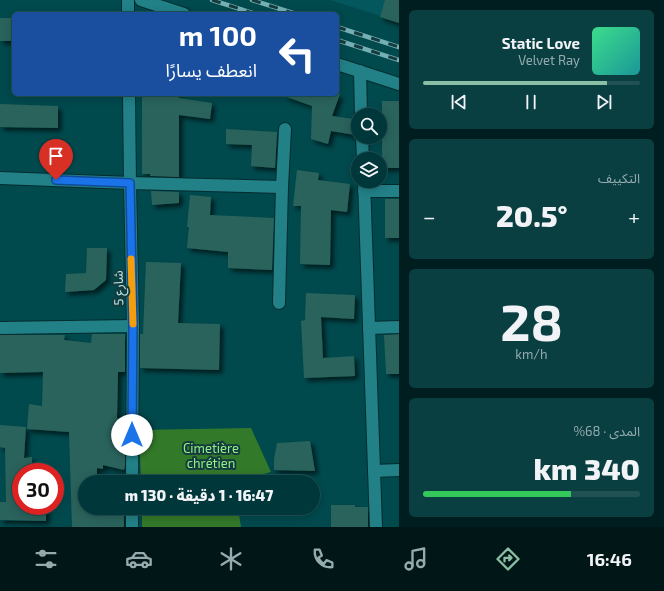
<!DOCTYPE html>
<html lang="ar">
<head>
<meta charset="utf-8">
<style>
  :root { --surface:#00373a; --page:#0a3f42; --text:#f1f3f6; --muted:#95acaf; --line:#225154; --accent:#8abfa5 }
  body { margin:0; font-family:"Exo 2","Noto Sans Arabic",sans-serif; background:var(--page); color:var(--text); direction:rtl; height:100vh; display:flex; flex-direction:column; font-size:15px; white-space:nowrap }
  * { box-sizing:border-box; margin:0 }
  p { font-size:13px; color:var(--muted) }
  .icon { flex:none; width:22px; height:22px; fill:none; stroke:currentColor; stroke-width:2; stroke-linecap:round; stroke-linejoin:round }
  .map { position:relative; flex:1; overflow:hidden; direction:ltr }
  .details { display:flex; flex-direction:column; gap:10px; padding:10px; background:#001e20; width:265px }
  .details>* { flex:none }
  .banner { position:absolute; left:12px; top:12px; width:327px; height:84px; border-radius:6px; box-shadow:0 2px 10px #0003,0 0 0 1px var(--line); direction:rtl; background:#1a4fa0; color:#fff; overflow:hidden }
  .buttons { position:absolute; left:351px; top:108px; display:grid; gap:8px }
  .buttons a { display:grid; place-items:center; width:36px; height:36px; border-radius:50%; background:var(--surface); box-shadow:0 2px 10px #0003,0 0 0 1px var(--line); font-size:20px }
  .speed { position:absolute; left:12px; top:463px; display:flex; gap:8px; font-size:20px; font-weight:700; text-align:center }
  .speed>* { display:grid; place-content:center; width:52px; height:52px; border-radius:50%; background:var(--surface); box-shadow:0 2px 10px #0003,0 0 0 1px var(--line); line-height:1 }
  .speed .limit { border:6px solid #d22; background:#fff; color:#111 }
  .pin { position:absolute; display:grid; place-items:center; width:34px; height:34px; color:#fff; margin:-41px -17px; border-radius:50% 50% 50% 0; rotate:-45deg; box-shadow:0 0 4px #0007 }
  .pin .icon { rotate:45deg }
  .me { position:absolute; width:44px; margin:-22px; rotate:0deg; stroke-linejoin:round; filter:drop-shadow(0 0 3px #0008) }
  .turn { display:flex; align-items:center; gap:14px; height:84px; padding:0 16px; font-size:18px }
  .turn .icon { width:52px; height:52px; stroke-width:2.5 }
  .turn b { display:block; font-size:28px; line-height:34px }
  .big { font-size:30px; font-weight:800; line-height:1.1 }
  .details .tile { flex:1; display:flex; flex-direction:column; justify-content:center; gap:6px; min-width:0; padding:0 14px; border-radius:6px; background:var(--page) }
  .details .dial { align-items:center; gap:0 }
  .dial b { font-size:52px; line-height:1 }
  .song { display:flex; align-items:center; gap:12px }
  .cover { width:48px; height:48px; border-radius:6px; background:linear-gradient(135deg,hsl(150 70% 55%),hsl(180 70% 35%)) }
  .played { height:4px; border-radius:2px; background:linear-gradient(90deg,var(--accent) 85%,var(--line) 85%) }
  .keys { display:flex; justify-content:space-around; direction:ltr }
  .heat { display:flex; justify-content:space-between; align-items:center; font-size:22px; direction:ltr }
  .charge { height:6px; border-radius:3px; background:linear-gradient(90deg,#34c759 68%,var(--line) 0) }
  .trip { position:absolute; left:78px; top:475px; width:242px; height:40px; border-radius:20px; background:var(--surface); box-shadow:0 2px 10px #0003,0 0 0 1px var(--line); font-weight:800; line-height:40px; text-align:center; direction:rtl }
  .dock { display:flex; height:64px; justify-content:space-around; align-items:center; background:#001617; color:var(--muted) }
  .dock .icon { width:28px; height:28px }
  .dock .on { color:var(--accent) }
  .dock b { font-size:18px; color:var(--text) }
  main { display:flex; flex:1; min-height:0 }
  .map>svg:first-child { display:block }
</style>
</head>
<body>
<main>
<section class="details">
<div class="tile">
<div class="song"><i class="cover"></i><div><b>Static Love</b><p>Velvet Ray</p></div></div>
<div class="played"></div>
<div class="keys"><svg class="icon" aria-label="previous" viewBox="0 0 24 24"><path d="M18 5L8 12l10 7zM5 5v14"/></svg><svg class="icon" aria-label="pause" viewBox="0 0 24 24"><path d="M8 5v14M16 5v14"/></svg><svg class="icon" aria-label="next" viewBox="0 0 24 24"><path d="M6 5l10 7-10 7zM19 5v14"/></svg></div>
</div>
<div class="tile"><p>التكييف</p>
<div class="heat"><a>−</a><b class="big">20.5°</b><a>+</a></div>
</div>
<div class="tile dial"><b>28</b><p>km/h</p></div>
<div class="tile"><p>المدى · 68%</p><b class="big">340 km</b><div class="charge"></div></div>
</section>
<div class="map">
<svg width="399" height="527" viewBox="0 0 399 527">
  <defs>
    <filter id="shadow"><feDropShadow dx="3.5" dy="3.5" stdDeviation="2" flood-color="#0009"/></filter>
  </defs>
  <rect width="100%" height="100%" fill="#00494d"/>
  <polygon fill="#04575c" points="330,0 399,0 399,22"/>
  <g fill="#33792a">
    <polygon points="251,428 271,472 235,482 141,482 139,430"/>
    <polygon points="142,508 238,508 241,527 142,527"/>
  </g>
  <g fill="#29645b" filter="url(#shadow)">
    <polygon points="385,0 399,0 399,23 380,17"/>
    <rect x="0" y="18" width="14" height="23"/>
    <polygon points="142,94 179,94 179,98 212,103 210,119 179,115 179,177 150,176 150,174 142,174"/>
    <polygon points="285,94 340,94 332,116 354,119 358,122 358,131 355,135 331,131 328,144 311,139 312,106 284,96"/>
    <polygon points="382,101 399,101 399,168 382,168 382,138 373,137 380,137 380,122 382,122"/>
    <polygon points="0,104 58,106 58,128 0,127"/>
    <polygon points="226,129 277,132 275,168 251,166 252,145 226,144"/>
    <polygon points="297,170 319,173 318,180 350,184 347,212 331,210 330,265 300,264 301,206 293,206"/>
    <polygon points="151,191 179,192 179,203 152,205"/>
    <polygon points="190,195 211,197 210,215 274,218 272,270 228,268 228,252 187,248 189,227 187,227"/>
    <rect x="385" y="199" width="14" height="39"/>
    <polygon points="87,248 107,248 106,280 94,290 65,292 66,274 86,273"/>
    <polygon points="146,262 181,263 178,323 220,324 219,370 140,368 140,334 143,334"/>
    <polygon points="306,293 355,295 354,319 321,317 323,358 354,356 355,376 304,378 301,321 305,320"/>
    <polygon points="92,334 125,334 125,372 118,372 117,418 125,418 125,465 124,470 103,465 103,469 97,468 97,482 85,482 85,508 124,508 124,527 72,527 69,432 27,429 29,404 42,406 43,372 0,373 0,335 65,335 64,340 91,343"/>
    <polygon points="399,334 399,374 386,374 384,335"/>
    <polygon points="0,425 26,427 24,458 32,457 32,472 21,472 21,506 46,506 46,521 0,520 0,502 6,502 5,448 0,447"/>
    <polygon points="310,441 315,471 274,470 274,459 277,443"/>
    <polygon points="331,505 355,505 355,507 368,507 368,527 331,527"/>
  </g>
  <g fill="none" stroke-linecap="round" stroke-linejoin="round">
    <g stroke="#042c2f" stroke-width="14">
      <g id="minor">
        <polyline points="128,0 128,14"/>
        <polyline points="141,0 184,14"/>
        <polyline points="337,64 399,84"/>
        <polyline points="360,71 361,115"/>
        <polyline points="129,94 130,183 133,326 132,482"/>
        <polyline points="362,137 363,159"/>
        <polyline points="0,178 130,183 282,187 285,129"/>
        <polyline points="364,181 376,527"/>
        <polyline points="364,191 399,191"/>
        <polyline points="279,303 282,187"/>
        <polyline points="0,328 133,326"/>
        <polyline points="369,328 399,327"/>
        <polyline points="374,471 399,470"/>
        <polyline points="132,527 132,508"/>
      </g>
    </g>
    <use href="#minor" stroke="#218187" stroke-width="12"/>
    <g stroke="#74b0b3" stroke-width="4.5">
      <g id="rail">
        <polyline points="212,0 256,14"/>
        <polyline points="252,0 296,14"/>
        <polyline points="337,27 399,47"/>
        <polyline points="337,40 399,60"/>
      </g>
    </g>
    <use href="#rail" stroke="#163b3e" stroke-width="3" stroke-dasharray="9" stroke-linecap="butt"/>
  </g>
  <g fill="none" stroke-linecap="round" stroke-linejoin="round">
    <g stroke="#114b97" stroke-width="10">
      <polyline id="route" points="56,180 130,183 133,326 132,435"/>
    </g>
    <use href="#route" stroke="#1a73e8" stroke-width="7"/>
    <polyline stroke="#f59e0b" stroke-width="7" points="131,259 133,324"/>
  </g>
  <g text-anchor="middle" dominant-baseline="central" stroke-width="4" stroke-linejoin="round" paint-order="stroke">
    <g font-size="13" fill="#b5e9ec" stroke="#163b3e">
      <text transform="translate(118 288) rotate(-91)">شارع 5</text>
    </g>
    <g font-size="13" fill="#90f383" stroke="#163b3e">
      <text x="211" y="448">Cimetière<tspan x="211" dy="15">chrétien</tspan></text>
    </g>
  </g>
</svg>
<div class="buttons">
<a><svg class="icon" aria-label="search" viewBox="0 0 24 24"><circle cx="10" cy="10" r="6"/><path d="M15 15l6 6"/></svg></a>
<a><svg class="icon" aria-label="layers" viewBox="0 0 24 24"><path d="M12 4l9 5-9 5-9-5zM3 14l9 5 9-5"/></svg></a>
</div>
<div class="speed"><div class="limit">30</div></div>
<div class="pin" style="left:56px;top:180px;background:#d93025"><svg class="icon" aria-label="arrive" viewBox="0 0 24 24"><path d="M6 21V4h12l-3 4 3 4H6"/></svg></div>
<svg class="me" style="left:132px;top:435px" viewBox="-20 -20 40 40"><circle r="19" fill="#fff"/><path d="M0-13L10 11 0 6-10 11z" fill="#1a73e8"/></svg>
<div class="trip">16:47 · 1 دقيقة · 130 m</div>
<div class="banner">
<div class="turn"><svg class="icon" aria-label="left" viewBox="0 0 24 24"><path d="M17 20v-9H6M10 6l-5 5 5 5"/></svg><div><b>100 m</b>انعطف يسارًا</div></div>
</div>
</div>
</main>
<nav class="dock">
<b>16:46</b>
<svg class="icon on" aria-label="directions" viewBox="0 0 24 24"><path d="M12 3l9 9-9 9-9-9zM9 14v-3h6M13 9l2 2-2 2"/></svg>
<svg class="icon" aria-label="music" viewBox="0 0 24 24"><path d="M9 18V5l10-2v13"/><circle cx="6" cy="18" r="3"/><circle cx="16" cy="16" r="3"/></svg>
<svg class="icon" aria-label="phone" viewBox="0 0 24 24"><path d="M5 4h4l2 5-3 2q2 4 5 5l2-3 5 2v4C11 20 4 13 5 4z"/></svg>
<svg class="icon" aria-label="climate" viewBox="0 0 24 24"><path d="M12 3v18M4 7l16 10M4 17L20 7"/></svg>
<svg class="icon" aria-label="car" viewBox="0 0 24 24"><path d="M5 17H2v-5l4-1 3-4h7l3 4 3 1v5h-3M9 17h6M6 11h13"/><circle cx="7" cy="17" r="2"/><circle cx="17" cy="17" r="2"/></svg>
<svg class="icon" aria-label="filters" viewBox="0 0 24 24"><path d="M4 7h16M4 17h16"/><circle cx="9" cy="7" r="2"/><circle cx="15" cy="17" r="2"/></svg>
</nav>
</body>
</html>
